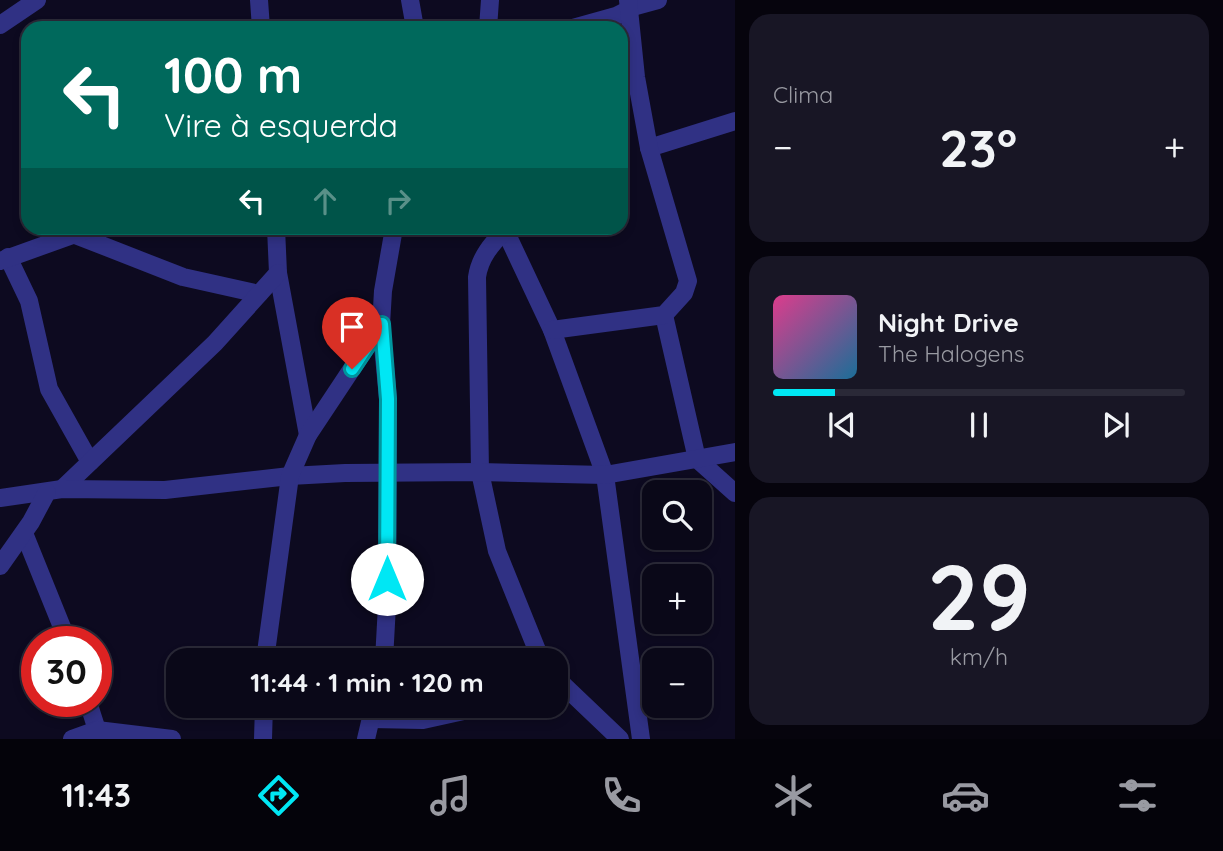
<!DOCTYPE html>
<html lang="pt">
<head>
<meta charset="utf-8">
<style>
  :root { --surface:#0a0818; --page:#181625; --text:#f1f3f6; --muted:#999aa2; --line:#2a2937; --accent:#00e7f4 }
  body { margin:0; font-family:Quicksand,sans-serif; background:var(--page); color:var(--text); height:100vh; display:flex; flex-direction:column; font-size:26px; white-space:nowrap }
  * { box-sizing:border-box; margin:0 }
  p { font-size:23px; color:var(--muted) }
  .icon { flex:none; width:38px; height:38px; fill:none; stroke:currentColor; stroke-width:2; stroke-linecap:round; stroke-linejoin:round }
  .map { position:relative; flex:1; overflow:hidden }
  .sheet { display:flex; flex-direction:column; gap:14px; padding:14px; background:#06040d; width:488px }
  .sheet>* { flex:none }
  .banner { position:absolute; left:21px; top:21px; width:607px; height:214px; border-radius:21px; box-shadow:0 4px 10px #0003,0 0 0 2px var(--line); background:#00695c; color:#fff; overflow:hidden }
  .controls { position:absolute; left:642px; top:480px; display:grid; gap:14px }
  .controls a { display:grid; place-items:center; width:70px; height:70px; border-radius:14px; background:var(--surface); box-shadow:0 4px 10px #0003,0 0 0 2px var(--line); font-size:35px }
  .speed { position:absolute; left:21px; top:626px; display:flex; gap:14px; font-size:35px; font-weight:700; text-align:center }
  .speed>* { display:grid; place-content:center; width:91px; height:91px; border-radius:50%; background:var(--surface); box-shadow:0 4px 10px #0003,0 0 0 2px var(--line); line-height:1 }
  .speed .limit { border:10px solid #d22; background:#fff; color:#111 }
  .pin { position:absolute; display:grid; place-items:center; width:60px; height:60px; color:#fff; margin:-72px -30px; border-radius:50% 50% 50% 0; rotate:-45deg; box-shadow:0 0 7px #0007 }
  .pin .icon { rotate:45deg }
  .me { position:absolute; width:77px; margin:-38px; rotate:0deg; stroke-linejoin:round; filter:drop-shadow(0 0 5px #0008) }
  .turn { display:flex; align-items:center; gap:24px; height:147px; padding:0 28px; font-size:32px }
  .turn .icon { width:91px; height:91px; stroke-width:2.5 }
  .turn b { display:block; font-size:49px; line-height:60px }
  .lanes { display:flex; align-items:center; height:66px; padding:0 28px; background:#0003; justify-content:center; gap:35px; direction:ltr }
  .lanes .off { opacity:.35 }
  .big { font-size:52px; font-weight:700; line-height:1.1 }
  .sheet .card { flex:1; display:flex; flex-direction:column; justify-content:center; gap:10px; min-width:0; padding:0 24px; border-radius:21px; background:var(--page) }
  .sheet .dial { align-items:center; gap:0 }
  .dial b { font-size:91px; line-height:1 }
  .song { display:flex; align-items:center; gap:21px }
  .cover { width:84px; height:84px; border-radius:10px; background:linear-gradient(135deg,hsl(330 70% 55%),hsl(200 70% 35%)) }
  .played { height:7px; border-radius:4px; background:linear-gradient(90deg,var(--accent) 15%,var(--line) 15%) }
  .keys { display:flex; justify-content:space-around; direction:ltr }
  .heat { display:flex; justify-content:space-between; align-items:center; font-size:38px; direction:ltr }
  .trip { position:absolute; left:166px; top:648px; width:402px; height:70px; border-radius:21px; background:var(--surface); box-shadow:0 4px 10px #0003,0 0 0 2px var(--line); font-weight:700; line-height:70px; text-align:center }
  .tab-bar { display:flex; height:112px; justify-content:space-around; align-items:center; background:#04030a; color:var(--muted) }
  .tab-bar .icon { width:49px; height:49px }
  .tab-bar .active { color:var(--accent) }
  .tab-bar b { font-size:32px; color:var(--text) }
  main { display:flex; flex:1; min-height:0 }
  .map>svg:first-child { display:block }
</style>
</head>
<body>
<main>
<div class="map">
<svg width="735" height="739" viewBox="0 0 735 739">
  <rect width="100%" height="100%" fill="#0d0a20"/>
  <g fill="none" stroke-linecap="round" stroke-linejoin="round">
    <g stroke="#303184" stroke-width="18">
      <polyline points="259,0 261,28"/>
      <polyline points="410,0 415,28"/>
      <polyline points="0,25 37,0"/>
      <polyline points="488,28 490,0"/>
      <polyline points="573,28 616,16 636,6 658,0"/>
      <polyline points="649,148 735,121"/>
      <polyline points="276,228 278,273 308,435"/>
      <polyline points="504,228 552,330 605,475 641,739"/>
      <path d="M 505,230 C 491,245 480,257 477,277 L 480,472 L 497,551 L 541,660"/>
      <polyline points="73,234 183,277 259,294"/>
      <polyline points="8,257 29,301 49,389 90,462"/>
      <polyline points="0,261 92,228"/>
      <polyline points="664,315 697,459 735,493"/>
      <polyline points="552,330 664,315 684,293 688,281 649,148 636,77 628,0"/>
      <polyline points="62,489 215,343 278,273"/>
      <polyline points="0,498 62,489 165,490 290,476 345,473 480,472 605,475 735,452"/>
      <polyline points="24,533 68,642"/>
      <polyline points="0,566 31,522 47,492"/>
      <polyline points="265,660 290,476 308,435 381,325"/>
      <polyline points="384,660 387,605 388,399 381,325 383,291 394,228"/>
      <polyline points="556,678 620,739"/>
      <polyline points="88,702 97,730"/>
      <polyline points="371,719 423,720 491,705"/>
      <polyline points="72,739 97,730 172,739"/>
      <polyline points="263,739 264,705"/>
      <polyline points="366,739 374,705"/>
    </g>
  </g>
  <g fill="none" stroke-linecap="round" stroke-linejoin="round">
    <g stroke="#00969f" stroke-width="18">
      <polyline id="route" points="352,369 382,324 388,399 387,579"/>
    </g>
    <use href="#route" stroke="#00e7f4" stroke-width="12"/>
  </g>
</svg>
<div class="controls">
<a><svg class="icon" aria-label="search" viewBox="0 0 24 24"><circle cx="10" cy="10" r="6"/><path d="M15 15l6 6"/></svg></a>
<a>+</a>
<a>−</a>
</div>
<div class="speed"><div class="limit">30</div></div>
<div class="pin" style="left:352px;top:369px;background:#d93025"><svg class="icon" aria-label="arrive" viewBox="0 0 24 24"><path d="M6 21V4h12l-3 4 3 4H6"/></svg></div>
<svg class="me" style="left:387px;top:579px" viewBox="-20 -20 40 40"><circle r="19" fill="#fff"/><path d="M0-13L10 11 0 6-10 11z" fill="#00e7f4"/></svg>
<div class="trip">11:44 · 1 min · 120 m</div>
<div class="banner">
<div class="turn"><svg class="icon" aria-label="left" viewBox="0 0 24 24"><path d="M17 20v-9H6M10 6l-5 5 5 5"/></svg><div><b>100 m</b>Vire à esquerda</div></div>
<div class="lanes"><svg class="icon" aria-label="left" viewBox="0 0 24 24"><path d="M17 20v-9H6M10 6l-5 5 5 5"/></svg><svg class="icon off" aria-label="ahead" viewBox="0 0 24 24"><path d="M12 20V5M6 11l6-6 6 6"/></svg><svg class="icon off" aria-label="right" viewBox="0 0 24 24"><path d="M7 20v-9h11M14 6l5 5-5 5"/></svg></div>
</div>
</div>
<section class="sheet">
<div class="card"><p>Clima</p>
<div class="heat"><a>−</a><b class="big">23°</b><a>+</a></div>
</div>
<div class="card">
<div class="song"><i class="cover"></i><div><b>Night Drive</b><p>The Halogens</p></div></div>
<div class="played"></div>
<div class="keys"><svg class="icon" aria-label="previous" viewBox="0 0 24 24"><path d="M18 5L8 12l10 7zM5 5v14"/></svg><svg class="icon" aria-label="pause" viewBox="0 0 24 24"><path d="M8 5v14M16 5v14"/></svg><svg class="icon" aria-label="next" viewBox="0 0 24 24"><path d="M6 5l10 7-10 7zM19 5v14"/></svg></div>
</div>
<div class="card dial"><b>29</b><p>km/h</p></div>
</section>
</main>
<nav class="tab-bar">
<b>11:43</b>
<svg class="icon active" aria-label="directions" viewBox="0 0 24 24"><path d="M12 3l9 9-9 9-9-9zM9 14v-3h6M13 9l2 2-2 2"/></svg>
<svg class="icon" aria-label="music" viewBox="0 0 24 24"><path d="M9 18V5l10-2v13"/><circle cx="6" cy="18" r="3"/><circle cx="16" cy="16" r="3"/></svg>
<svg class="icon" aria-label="phone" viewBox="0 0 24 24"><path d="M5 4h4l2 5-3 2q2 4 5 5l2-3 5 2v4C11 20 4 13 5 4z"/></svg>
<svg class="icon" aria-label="climate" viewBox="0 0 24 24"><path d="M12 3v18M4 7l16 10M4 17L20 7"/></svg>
<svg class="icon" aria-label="car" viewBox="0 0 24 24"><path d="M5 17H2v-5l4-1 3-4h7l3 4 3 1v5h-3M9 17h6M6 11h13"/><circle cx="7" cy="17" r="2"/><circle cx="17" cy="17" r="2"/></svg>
<svg class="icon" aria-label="filters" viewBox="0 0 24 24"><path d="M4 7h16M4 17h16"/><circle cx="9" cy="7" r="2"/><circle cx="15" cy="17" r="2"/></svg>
</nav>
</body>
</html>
